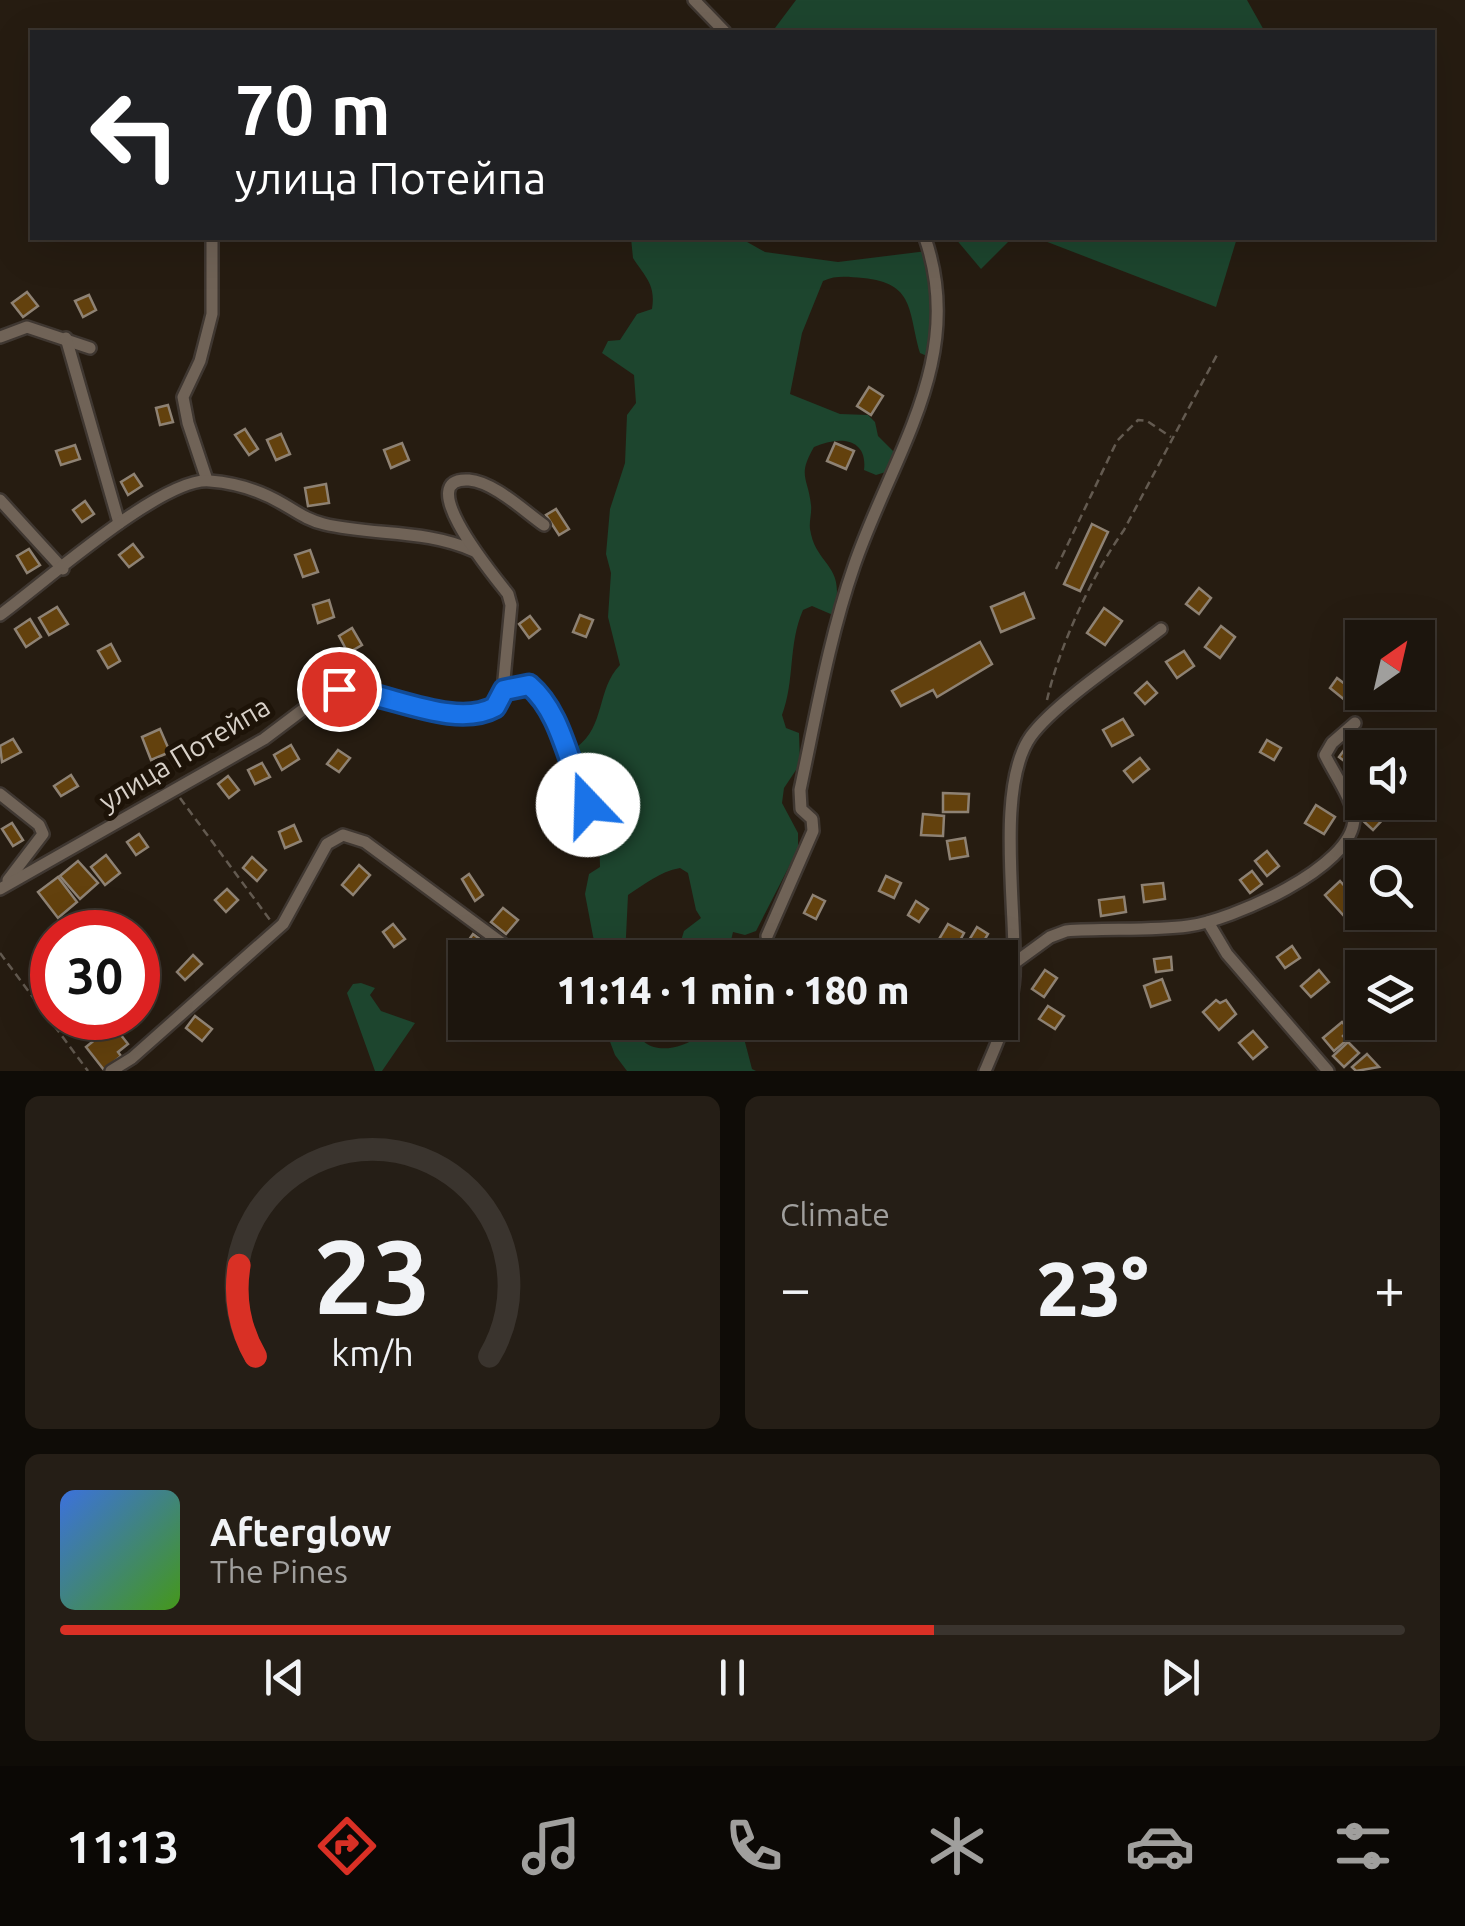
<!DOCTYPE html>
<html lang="en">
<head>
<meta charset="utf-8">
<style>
  :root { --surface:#1c150d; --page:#251e16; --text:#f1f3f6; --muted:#a09f9d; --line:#3a342e; --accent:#d93025 }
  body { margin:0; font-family:Ubuntu,sans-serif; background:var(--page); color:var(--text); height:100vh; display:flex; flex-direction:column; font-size:38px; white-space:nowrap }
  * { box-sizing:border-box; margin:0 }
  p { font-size:32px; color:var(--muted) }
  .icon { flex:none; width:55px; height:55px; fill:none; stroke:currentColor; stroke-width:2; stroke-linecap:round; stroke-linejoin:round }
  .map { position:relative; height:1071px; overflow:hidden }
  .details { display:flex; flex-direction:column; gap:25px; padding:25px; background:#0f0c07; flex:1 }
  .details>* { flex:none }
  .banner { position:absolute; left:30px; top:30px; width:1405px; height:210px; border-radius:0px; box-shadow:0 10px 40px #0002,0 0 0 2px var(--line); background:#202124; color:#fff; overflow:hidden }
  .needle { width:65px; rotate:34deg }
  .tools { position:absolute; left:1345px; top:620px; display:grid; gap:20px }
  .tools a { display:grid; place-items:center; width:90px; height:90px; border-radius:0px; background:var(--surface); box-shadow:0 10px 40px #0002,0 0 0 2px var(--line); font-size:50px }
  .speed { position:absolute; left:30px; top:910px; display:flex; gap:20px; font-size:50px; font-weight:700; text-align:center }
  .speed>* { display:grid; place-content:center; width:130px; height:130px; border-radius:50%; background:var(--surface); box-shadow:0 10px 40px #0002,0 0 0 2px var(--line); line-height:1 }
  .speed .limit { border:15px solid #d22; background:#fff; color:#111 }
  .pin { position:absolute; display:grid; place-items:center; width:85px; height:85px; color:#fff; margin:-42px; border:5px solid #fff; border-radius:50%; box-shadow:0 2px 10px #0007 }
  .me { position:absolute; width:110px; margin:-55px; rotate:339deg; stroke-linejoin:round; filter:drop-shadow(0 0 8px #0008) }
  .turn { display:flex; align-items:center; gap:35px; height:210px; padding:0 40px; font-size:45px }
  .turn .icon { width:130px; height:130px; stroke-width:2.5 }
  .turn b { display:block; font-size:70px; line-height:85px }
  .big { font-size:75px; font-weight:800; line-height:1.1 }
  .details .widget { flex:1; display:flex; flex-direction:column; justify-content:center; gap:15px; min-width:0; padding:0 35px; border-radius:15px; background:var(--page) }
  .details .dial { align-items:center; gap:0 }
  .dial svg { height:260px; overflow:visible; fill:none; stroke:var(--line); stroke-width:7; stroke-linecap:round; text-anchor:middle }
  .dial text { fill:var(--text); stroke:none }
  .song { display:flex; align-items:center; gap:30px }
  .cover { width:120px; height:120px; border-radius:15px; background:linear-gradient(135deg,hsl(220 70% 55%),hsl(100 70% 35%)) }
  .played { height:10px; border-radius:5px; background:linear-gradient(90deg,var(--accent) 65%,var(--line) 65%) }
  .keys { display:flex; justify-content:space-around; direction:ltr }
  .heat { display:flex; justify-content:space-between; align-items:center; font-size:55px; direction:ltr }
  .details .tiles { flex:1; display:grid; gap:25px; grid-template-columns:1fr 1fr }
  .widget:last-child { grid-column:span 2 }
  .trip { position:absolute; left:448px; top:940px; width:570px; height:100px; border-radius:0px; background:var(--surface); box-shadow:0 10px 40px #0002,0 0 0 2px var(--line); font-weight:800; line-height:100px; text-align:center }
  .tab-bar { display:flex; height:160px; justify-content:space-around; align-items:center; background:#0b0805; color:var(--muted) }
  .tab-bar .icon { width:70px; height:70px }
  .tab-bar .on { color:var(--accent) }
  .tab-bar b { font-size:45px; color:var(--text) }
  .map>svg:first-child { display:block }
</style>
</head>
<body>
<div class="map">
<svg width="1465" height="1071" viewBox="0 0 1465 1071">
  <rect width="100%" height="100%" fill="#261c11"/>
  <g fill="#1d452e">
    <polygon points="796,0 1247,0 1265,32 772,32"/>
    <path d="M 631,238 L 740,238 L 765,252 L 838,262 L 927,251 L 935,284 L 932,348 L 927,356 L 920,353 C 908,311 915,283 863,278 C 848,277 836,275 823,281 L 802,333 L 790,394 L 840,414 L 868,415 L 875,422 L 878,436 L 895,453 L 889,471 L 876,475 L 864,470 C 868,437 838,436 814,447 C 797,476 808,477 811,505 C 812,513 809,521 810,529 C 816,568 848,563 833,615 L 812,606 L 803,610 C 788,644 795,681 782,715 L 786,728 L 799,733 L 800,764 L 784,788 L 782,803 L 798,833 L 798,849 L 756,931 L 745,935 L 733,932 L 727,957 L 676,957 L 684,931 L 701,918 L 696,910 L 688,873 L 680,868 C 659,872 645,884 628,895 L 625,957 L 597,957 L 585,894 L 589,874 L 600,867 L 599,830 L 577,805 L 584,785 L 577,747 C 606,725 596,690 620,665 L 608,617 L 611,573 L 606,554 L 610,509 L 625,463 L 627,415 L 636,403 L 634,375 L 602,353 L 608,341 L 620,340 L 637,314 L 652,309 C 656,284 645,277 633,258 Z"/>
    <polygon points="955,238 1012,238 981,269"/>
    <polygon points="1037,238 1237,238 1216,307"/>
    <polygon points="361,983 375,988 370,995 381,1011 415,1023 382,1071 375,1071 347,993 353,984"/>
    <path d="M 603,1023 L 632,1023 C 643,1057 675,1052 700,1036 L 703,1023 L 740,1023 L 752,1069 L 756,1071 L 627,1071 L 615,1055 Z"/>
  </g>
  <g fill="#63410d" stroke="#8e8274" stroke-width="2.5">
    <polygon points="27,292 38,306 23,317 12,303"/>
    <polygon points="89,295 96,310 83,317 75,301"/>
    <polygon points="869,387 883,396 871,415 857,406"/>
    <polygon points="168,405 173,422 160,425 156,408"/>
    <polygon points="245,429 258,449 249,455 235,435"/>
    <polygon points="281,434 290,454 276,460 267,440"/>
    <polygon points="402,443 409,460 391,468 384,450"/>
    <polygon points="835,443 854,451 846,469 827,461"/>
    <polygon points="75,445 80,459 61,465 56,451"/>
    <polygon points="134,474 142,486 128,495 121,482"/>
    <polygon points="326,484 329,503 308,506 305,488"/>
    <polygon points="85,501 94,514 82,522 73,510"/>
    <polygon points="556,509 569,529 559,535 546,515"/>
    <polygon points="1092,524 1108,532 1080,591 1064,584"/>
    <polygon points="133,544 143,557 129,567 119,555"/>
    <polygon points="29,549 40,565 27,573 17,556"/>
    <polygon points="310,550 318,572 303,577 295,555"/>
    <polygon points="1199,588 1211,598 1199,614 1186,604"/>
    <polygon points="1024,593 1034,618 1001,632 991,607"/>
    <polygon points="329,600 334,617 318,623 313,605"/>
    <polygon points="57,607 68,624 49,635 39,618"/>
    <polygon points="1104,608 1122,621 1105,645 1087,633"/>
    <polygon points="580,615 593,620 586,637 573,632"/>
    <polygon points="530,616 540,629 529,638 519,624"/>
    <polygon points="30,619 41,637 26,647 15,629"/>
    <polygon points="1221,626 1235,637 1220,658 1205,647"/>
    <polygon points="352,628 362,645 348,653 339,636"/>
    <polygon points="980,642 992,664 937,697 933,690 901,706 892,691"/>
    <polygon points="111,644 120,661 108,668 98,651"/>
    <polygon points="1184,651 1194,666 1177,678 1166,662"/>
    <polygon points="1337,678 1354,691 1346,701 1330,688"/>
    <polygon points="1147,682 1157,693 1145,704 1135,693"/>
    <polygon points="1123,719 1133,735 1112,746 1103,730"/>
    <polygon points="160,729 170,752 151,760 142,737"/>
    <polygon points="13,739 21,752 2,762 0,746"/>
    <polygon points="1267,740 1281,748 1274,760 1260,752"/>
    <polygon points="1350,742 1362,752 1352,767 1339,757"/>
    <polygon points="291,745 299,759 282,770 274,755"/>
    <polygon points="338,750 350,758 339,772 327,764"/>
    <polygon points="1140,758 1149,769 1133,782 1124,771"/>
    <polygon points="262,763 270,777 255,784 248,770"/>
    <polygon points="71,775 78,786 61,796 54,786"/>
    <polygon points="228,776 239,790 229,798 218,784"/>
    <polygon points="943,793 969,794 968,812 943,812"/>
    <polygon points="1316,805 1335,817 1324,834 1305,823"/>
    <polygon points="1373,806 1385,817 1373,830 1361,819"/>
    <polygon points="923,814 944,816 943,836 921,835"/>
    <polygon points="12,823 23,840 13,846 2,829"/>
    <polygon points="294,825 301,841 285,848 279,832"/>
    <polygon points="139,834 148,847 136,855 127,842"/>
    <polygon points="965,838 968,856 950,859 947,841"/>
    <polygon points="1394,840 1401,850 1392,858 1381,858 1377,852"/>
    <polygon points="1267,851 1279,866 1267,876 1255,861"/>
    <polygon points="106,855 120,873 105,885 91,867"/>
    <polygon points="252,857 266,870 257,881 243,868"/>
    <polygon points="78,861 98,883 80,899 60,876"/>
    <polygon points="359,865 370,875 353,895 342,885"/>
    <polygon points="1252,871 1262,884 1250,893 1240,880"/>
    <polygon points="469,874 483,895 475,901 462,879"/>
    <polygon points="886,876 901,883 894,898 879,891"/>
    <polygon points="58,877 77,902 58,918 38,892"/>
    <polygon points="1340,881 1359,902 1344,916 1325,895"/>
    <polygon points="1163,883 1165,899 1144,902 1142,885"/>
    <polygon points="227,889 238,900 226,912 215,900"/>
    <polygon points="813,895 825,901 816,919 804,913"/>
    <polygon points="1124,897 1126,912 1101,916 1099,900"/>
    <polygon points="916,901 928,909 919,922 908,915"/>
    <polygon points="503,908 518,920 506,934 491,922"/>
    <polygon points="393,924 405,939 394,947 383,932"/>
    <polygon points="948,924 964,933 952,955 935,946"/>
    <polygon points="977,927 988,934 974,958 965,958 960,955"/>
    <polygon points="473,934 488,945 481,955 466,944"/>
    <polygon points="1292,946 1300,958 1285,968 1277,957"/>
    <polygon points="193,955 202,964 185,980 177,972"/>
    <polygon points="1171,957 1172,970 1156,972 1154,959"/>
    <polygon points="1045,970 1057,978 1044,997 1032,989"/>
    <polygon points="1319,970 1329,982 1311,997 1301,986"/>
    <polygon points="1162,979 1170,1000 1151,1007 1144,986"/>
    <polygon points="1216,1000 1220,1003 1226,1000 1236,1014 1219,1030 1203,1012"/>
    <polygon points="1048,1006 1064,1016 1055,1029 1039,1019"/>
    <polygon points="195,1016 212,1029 202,1041 186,1028"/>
    <polygon points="1342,1022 1349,1030 1343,1036 1347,1040 1334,1051 1323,1038"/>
    <polygon points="113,1025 128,1044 118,1052 121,1056 104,1070 86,1047"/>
    <polygon points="1253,1031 1267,1047 1253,1059 1239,1043"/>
    <polygon points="1348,1042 1359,1053 1344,1067 1333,1056"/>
    <polygon points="1367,1054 1379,1067 1356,1071 1352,1067"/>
  </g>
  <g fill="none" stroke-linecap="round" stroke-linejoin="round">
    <g stroke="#3f3731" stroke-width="16">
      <g id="minor">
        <polyline points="694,0 725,32"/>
        <polyline points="0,337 27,327 90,348"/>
        <polyline points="66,338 119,523"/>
        <polyline points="207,480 188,423 183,397 200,361 212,314 212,238"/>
        <polyline points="0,500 63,569"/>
        <path d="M 0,615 C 43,584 163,476 210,481 C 236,483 261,491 283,504 C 297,512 307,520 324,524 C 374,536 425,529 474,551"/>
        <path d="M 503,690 L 521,684 C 557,687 569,781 588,805 C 596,816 609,820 622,823"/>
        <polyline points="0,794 39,825 43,834 8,880"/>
        <path d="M 0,889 L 264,739 L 325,693 L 360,690 L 436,710 L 472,715 L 495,707 L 503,690 L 511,605 L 508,594 C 499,582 409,476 469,480 C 494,482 524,511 544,525"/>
        <polyline points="1208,922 1227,954 1328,1071"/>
        <path d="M 767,936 L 813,831 L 812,819 L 801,809 L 800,790 C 816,715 829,638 854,566 C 892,455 967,359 925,238"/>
        <path d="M 1013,964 L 1050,937 L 1066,931 C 1104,928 1152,931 1188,926 C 1229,921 1354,868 1354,818 C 1353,800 1333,772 1325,755 L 1332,743 L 1355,723"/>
        <polyline points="579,1022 584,1030"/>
        <polyline points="111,1071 132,1058 283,924 327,844 343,835 365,842 522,958"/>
        <path d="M 985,1071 C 998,1041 1012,1010 1014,976 C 1017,913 995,786 1031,736 C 1055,703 1126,656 1161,629"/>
      </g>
    </g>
    <g stroke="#635a50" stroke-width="2.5" stroke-dasharray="8 5" stroke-linecap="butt">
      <polyline points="1056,569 1117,441 1138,420 1147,421 1171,437"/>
      <path d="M 1047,700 C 1059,647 1092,575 1124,530 L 1218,353"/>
      <polyline points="180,798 270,920"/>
      <polyline points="0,953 88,1071"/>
    </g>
    <use href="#minor" stroke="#706357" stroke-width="11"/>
  </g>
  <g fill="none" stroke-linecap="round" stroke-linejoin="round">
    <g stroke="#114b97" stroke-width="25">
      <path id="route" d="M 339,689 C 384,691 454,730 495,707 L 504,690 L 529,685 C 563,714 568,767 588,805"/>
    </g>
    <use href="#route" stroke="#1a73e8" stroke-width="18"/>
  </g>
  <g text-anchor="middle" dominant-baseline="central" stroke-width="10" stroke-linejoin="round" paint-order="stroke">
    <g font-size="28" fill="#d8d1c9" stroke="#1d1308">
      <text transform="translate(184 753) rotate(-31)">улица Потейпа</text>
    </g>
  </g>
</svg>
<div class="tools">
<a><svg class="needle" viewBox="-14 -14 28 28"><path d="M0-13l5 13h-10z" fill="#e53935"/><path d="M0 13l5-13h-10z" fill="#a09f9d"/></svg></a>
<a><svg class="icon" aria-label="sound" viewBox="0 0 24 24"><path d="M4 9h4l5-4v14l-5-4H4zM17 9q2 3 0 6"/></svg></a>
<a><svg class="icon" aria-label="search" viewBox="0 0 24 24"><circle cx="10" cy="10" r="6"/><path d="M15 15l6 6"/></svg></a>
<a><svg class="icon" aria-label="layers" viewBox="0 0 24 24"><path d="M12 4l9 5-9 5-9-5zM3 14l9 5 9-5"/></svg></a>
</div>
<div class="speed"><div class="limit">30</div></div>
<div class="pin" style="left:339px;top:689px;background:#d93025"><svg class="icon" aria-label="arrive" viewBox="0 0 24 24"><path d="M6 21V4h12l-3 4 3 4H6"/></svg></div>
<svg class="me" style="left:588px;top:805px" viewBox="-20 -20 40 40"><circle r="19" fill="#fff"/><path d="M0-13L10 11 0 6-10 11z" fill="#1a73e8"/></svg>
<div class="trip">11:14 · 1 min · 180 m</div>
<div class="banner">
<div class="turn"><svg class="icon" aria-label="left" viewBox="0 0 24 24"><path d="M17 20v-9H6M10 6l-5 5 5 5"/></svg><div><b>70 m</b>улица Потейпа</div></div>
</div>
</div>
<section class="details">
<div class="tiles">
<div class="widget dial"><svg viewBox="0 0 100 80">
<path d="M14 69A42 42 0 1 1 86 69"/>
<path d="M14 69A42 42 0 0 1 9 41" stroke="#d93025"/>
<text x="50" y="56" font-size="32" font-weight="700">23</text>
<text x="50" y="72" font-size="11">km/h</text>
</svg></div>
<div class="widget"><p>Climate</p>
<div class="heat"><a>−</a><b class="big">23°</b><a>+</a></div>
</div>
<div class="widget">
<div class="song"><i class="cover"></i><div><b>Afterglow</b><p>The Pines</p></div></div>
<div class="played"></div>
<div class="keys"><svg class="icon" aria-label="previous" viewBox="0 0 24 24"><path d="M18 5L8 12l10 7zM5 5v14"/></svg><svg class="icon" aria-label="pause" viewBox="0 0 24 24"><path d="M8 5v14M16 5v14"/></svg><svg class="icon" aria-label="next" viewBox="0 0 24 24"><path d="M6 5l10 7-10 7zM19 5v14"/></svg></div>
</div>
</div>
</section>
<nav class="tab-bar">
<b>11:13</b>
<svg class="icon on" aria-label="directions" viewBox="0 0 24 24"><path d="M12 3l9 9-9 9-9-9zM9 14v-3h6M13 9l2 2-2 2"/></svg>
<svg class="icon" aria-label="music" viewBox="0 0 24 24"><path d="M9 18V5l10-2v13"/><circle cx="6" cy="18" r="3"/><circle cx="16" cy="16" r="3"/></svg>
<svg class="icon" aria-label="phone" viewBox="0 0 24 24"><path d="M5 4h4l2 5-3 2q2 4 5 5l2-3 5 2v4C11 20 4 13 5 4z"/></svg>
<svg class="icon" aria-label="climate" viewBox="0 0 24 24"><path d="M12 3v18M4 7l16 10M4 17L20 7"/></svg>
<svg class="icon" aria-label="car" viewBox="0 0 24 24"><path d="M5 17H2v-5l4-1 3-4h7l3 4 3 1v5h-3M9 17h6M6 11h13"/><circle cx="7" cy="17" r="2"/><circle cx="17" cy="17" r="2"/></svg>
<svg class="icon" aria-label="filters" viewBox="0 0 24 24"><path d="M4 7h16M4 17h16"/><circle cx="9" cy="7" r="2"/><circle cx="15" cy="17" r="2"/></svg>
</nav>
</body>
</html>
